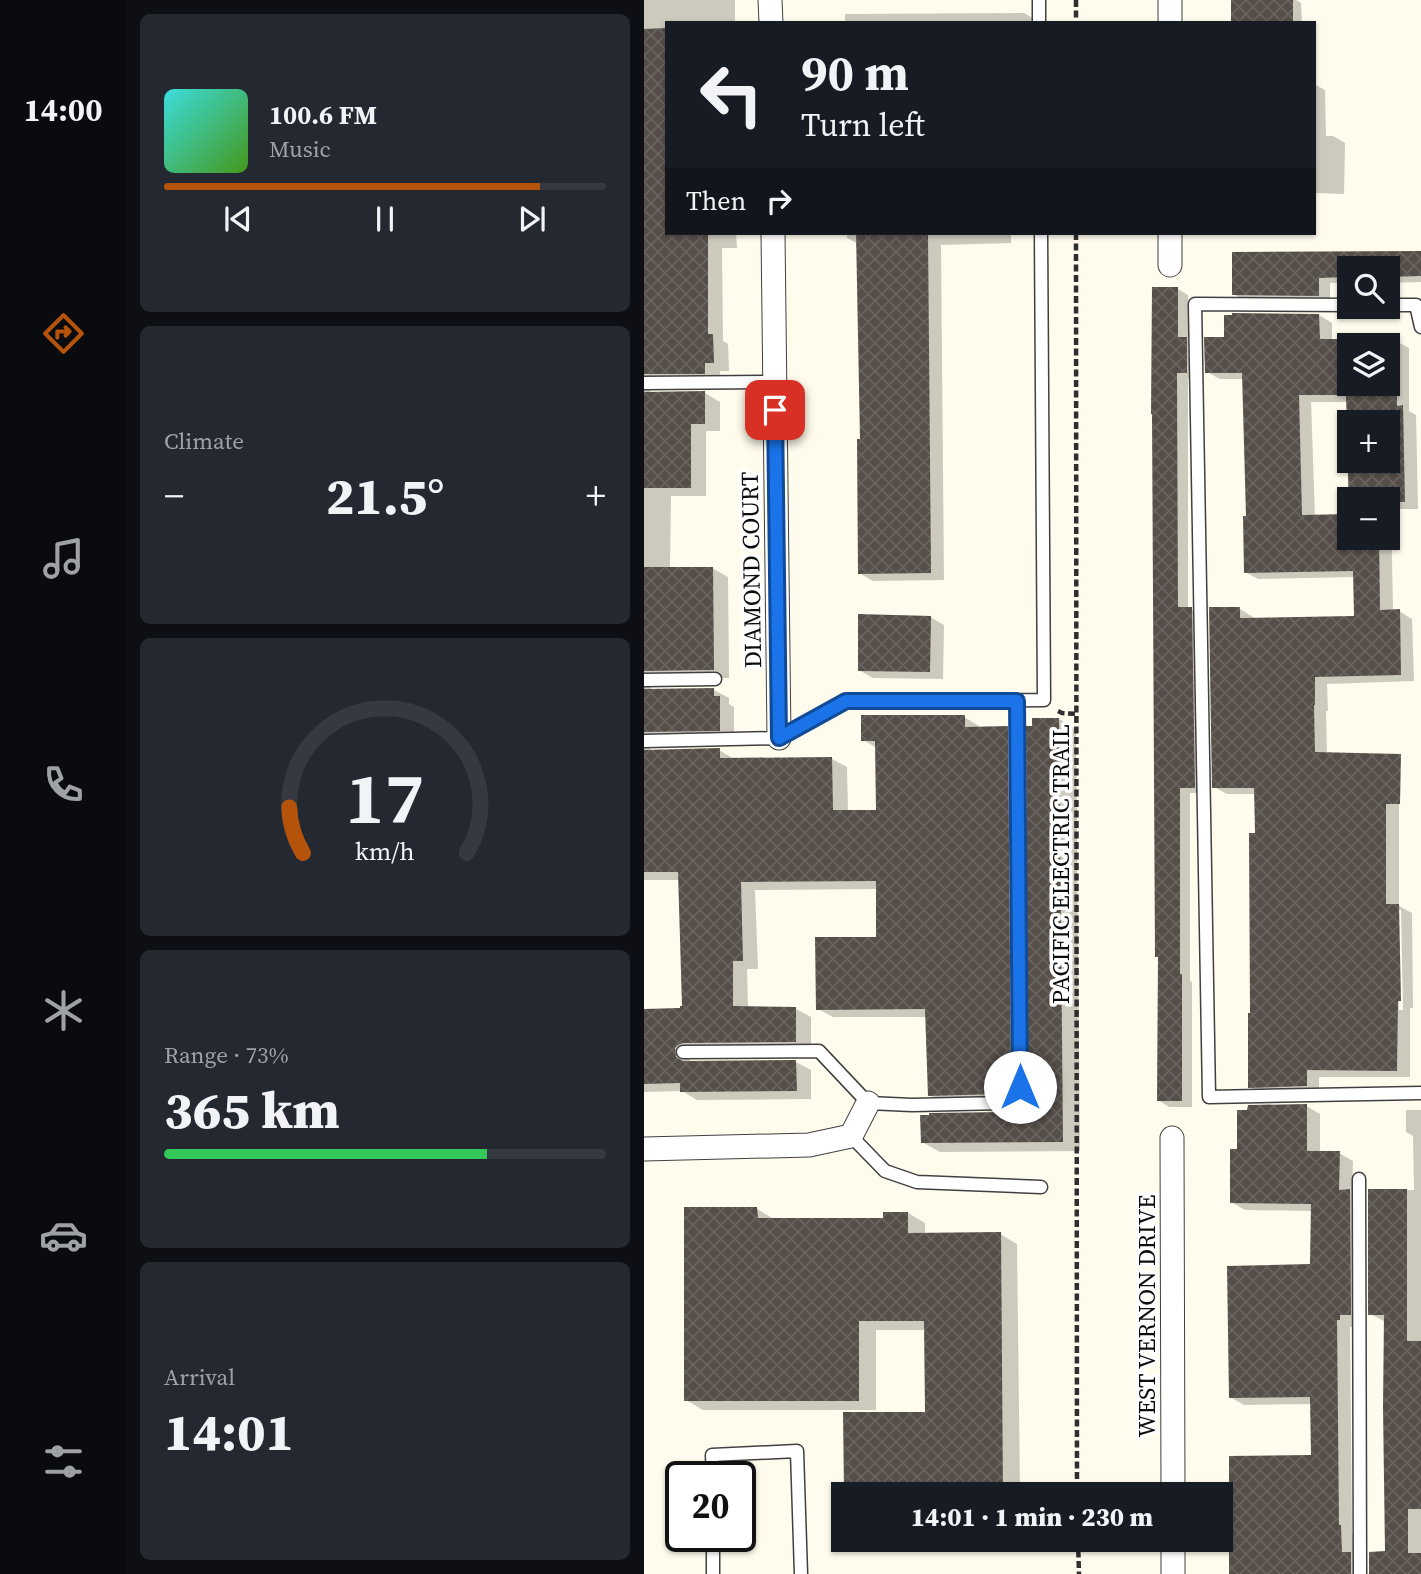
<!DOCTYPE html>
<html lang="en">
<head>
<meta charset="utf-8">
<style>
  :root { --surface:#171b24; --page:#242831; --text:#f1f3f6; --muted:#9ea1a6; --line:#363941; --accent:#b45309 }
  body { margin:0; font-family:"Source Serif 4",serif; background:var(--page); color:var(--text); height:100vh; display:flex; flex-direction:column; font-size:26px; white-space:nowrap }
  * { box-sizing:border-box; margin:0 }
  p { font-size:23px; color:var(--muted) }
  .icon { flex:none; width:38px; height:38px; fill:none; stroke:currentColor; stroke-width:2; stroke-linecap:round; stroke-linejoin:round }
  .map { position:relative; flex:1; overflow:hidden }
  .panel { display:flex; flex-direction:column; gap:14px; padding:14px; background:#0d0f14; width:518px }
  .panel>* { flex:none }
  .hud { position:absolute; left:21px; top:21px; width:651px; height:214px; border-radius:0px; box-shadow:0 2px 5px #0004; background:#171b24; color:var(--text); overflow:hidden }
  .buttons { position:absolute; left:693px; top:256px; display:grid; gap:14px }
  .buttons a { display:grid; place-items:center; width:63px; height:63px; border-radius:0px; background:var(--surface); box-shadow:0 2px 5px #0004; font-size:35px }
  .speed { position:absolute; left:21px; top:1461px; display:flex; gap:14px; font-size:35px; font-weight:700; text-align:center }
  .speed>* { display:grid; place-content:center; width:91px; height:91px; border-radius:50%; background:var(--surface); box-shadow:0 2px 5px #0004; line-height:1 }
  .speed .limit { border:4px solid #111; border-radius:10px; background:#fff; color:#111 }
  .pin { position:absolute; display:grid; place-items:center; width:60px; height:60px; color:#fff; margin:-30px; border-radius:14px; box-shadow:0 4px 10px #0006 }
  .me { position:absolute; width:77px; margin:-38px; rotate:0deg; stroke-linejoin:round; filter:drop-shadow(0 0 5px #0008) }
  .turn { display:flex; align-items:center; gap:24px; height:147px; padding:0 21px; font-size:32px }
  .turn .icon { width:91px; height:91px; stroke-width:2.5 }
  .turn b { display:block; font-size:49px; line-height:60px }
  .then { display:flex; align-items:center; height:66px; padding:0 21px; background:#0003; gap:14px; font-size:26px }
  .big { font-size:52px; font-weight:800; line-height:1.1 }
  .panel .tile { flex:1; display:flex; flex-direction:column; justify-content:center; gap:10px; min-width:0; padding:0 24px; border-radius:10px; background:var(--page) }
  .panel .dial { align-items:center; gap:0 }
  .dial svg { height:182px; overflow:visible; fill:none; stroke:var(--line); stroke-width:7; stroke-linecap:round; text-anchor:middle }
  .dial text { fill:var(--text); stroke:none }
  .song { display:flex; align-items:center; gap:21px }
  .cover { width:84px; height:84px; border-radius:10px; background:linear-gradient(135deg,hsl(180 70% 55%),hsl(100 70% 35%)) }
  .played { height:7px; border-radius:4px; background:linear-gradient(90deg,var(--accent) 85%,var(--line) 85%) }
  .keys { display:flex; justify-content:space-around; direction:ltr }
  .heat { display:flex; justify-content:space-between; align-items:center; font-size:38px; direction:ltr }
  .charge { height:10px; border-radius:5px; background:linear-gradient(90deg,#34c759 73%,var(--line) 0) }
  .trip { position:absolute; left:187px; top:1482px; width:402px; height:70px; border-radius:0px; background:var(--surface); box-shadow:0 2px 5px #0004; font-weight:800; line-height:70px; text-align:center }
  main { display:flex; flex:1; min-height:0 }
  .tabs { display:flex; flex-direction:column; width:126px; justify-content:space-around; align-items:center; background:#090b0e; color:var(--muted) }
  .tabs .icon { width:49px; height:49px }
  .tabs .on { color:var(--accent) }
  .tabs b { font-size:32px; color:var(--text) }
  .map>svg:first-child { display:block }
</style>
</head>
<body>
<main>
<nav class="tabs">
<b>14:00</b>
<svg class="icon on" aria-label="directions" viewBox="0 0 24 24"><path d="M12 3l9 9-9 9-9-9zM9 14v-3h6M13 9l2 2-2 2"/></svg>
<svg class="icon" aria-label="music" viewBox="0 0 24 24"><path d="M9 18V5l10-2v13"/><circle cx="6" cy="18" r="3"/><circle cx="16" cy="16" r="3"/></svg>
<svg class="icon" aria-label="phone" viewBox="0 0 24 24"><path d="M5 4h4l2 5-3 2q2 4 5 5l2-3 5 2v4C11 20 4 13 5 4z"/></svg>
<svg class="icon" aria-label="climate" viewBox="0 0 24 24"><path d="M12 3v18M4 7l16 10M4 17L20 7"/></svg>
<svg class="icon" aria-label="car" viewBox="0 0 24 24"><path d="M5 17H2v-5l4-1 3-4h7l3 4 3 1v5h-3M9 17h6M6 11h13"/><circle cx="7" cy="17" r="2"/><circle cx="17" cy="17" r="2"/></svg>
<svg class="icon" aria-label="filters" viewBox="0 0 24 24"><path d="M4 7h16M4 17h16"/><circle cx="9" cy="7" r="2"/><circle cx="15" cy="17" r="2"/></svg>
</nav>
<section class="panel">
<div class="tile">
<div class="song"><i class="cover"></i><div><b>100.6 FM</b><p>Music</p></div></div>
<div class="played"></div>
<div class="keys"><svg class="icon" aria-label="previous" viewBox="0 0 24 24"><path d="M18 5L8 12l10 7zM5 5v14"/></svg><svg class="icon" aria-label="pause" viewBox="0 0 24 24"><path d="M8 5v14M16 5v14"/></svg><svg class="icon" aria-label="next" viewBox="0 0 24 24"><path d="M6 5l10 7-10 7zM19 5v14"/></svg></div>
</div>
<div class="tile"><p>Climate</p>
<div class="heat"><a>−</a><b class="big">21.5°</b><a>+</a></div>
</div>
<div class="tile dial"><svg viewBox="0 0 100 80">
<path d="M14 69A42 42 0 1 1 86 69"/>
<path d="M14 69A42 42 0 0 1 8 49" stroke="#b45309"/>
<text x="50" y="56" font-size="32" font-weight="700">17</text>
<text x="50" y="72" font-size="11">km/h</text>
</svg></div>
<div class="tile"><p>Range · 73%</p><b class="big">365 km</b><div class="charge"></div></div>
<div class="tile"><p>Arrival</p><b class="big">14:01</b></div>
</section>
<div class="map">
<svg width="777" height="1574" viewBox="0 0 777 1574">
  <defs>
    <pattern id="building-cross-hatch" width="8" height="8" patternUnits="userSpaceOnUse" patternTransform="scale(1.75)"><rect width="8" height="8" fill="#564e49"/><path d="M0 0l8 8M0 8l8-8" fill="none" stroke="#69635f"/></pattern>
  </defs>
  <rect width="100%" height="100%" fill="#fffced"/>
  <g fill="#0003" fill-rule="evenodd">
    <polygon points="0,0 91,0 91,23 23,23 23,233 92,233 93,248 78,248 79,341 84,344 85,371 76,371 76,382 10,384 5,393 61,393 76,402 76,431 62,431 62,496 27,496 26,568 68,568 84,577 85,678 16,679 8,684 6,690 70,690 85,698 85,704 90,707 90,738 8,745 6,751 75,750 90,759 188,759 203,767 204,812 233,811 233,748 219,740 320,717 335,726 335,728 364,728 379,737 382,1095 386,1090 415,719 432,729 436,1151 296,1152 278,1142 362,1113 375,1102 301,1104 286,1095 283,1017 189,1017 174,1009 234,938 234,889 111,890 114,969 103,969 104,1008 152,1009 167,1017 167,1050 46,1057 46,1062 152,1062 167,1070 167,1099 53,1100 38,1091 0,1092 0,1010 39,1008 36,880 0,880"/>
    <polygon points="588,0 652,0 657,3 658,23 589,23"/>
    <polygon points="380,13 394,21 394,23 201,23 201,14"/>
    <polygon points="670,84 681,90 682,136 689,136 701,143 700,194 670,193"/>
    <polygon points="203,233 367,233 367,243 297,245 300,580 229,581 215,573 218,440 214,244 203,238"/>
    <polygon points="777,253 777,282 744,283 744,268 705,268 705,283 686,283 686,302 601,301 590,294 590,254"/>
    <polygon points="534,289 544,295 544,340 553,345 554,378 544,378 544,608 558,615 561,793 546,793 546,981 548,982 548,1107 525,1107 514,1100 515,958 512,956"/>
    <path d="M 675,315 L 688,323 L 688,341 L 752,341 L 765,348 L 765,411 L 772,415 L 774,509 L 747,509 L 749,611 L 755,611 L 768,619 L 770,681 L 683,684 L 684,711 L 682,711 L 683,754 L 755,763 L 755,906 L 768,913 L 769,1008 L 766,1008 L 766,1077 L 675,1077 L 675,1093 L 618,1094 L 605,1087 L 613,835 L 612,794 L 583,794 L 570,787 L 596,609 L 609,617 L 609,620 L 712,618 L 711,577 L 614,579 L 601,572 L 604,518 L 600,379 L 576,379 L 563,372 L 582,339 ZM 705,345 L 744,345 L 744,383 L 705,383 ZM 667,402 L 704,402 L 705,456 L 705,422 L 744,422 L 744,537 L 705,537 L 705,516 L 671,517 ZM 754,910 L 757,910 L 759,1010 L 755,1010 Z"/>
    <polygon points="286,617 300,625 299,679 229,678 215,670"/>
    <polygon points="662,1106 676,1114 676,1153 695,1153 709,1161 708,1193 720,1199 709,1327 706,1327 708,1534 711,1535 721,1574 587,1574 669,1457 668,1404 600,1405 586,1397 668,1266 669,1211 601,1210 587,1202 595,1151"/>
    <polygon points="762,1110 777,1110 777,1574 726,1574 743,1553 742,1322 726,1314 726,1191 770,1190 769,1136 762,1132"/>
    <polygon points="113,1209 130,1219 241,1220 264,1213 281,1223 281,1235 356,1234 373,1244 376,1494 201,1494 200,1414 282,1413 282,1330 232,1330 232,1410 59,1410 42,1400"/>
  </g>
  <g fill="url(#building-cross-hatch)" fill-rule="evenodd">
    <rect x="587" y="0" width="62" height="23"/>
    <polygon points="23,28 23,233 64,233 64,334 69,334 70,363 61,363 61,374 0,374 0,29"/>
    <polygon points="212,233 284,233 287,573 214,574 213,439 216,439"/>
    <polygon points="777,251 777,276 744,277 744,268 705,268 705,277 675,278 675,296 588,295 588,252"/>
    <polygon points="508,287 534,287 534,337 543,337 543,373 533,373 534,607 548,607 551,788 536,788 536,974 538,974 538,1101 513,1101 514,957 511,957 508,414 507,414"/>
    <path d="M 588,313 L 675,314 L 676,339 L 753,339 L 753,406 L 759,405 L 761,502 L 744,502 L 744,499 L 705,499 L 705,537 L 735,537 L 736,610 L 756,609 L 757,675 L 671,677 L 671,705 L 670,705 L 671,752 L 757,754 L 756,804 L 742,804 L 742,904 L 755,904 L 757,1001 L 754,1001 L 753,1071 L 663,1070 L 663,1086 L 604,1088 L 604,1013 L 606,1013 L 605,833 L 611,833 L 610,788 L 568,788 L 565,607 L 596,607 L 596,618 L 710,616 L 709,571 L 600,573 L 599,516 L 602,516 L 598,373 L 561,373 L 560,337 L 580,337 L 580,315 L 588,315 ZM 705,345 L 744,345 L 744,383 L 705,383 ZM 655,395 L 702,395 L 705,514 L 658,515 ZM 705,422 L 744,422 L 744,460 L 705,460 Z"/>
    <polygon points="61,391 61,424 47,424 47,488 0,488 0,392"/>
    <polygon points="0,567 69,567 70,670 0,671"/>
    <polygon points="214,614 287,616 286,672 214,671"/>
    <polygon points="70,688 70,696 76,696 76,731 0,732 0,689"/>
    <polygon points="217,715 321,715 321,727 364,726 367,1083 356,1094 284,1096 281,1009 172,1010 171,937 232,937 232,881 97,882 99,961 89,961 89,1006 152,1007 152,1042 39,1043 34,1045 31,1048 32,1057 39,1061 152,1060 153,1091 36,1092 36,1083 0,1084 0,1009 36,1008 36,1006 38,1006 34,872 0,872 0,750 76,748 76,758 188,757 189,810 232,810 231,741 217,741"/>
    <polygon points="388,718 415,718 419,1142 277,1143 276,1115 285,1115 285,1113 361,1112 366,1109 384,1090 382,726 388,726"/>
    <polygon points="663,1104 663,1151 696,1151 695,1190 706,1189 707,1315 696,1315 696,1320 693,1320 695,1525 697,1525 698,1552 707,1552 707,1574 585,1574 585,1456 667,1455 666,1397 585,1398 583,1266 666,1264 667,1204 586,1203 586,1149 593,1149 593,1110 603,1110 604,1105"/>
    <polygon points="724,1189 763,1189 763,1341 777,1341 777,1509 764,1509 764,1553 777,1553 777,1574 725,1574 725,1552 741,1551 739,1407 740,1315 724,1315"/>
    <polygon points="40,1207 113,1207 114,1218 239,1218 239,1212 264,1212 264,1233 357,1232 359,1494 200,1494 199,1412 281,1412 280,1321 215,1321 215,1401 40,1401"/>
  </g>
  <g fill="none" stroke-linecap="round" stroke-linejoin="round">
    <g stroke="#404040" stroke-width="15">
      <g id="lane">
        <polyline points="395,0 395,23"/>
        <polyline points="705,305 551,304 565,1097 777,1093"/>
        <polyline points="744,305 772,305 777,327"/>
        <polyline points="0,383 131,382"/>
        <polyline points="0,680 71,679"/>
        <polyline points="0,741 135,738 202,701 400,700 397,233"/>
        <polyline points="39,1052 175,1051 224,1103 268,1105 360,1103 376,1087 373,701"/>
        <polyline points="207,1136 241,1171 273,1182 397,1187"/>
        <polyline points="715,1179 716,1574"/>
        <polyline points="69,1477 68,1455 153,1451 157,1574"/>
        <polyline points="69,1536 69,1574"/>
      </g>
    </g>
    <g stroke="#404040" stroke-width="25">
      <g id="street">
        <polyline points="126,0 127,23"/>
        <polyline points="526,0 526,23"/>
        <polyline points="129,233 135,738"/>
        <polyline points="526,233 526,265"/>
        <polyline points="528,1138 529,1494"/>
        <polyline points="0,1149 165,1145 207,1136 224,1103"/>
        <polyline points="529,1540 529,1574"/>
      </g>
    </g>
    <g stroke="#2f2f2f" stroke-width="4.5" stroke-dasharray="7 3.5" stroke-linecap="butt">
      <polyline points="432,0 432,23"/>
      <polyline points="432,233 433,1494"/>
      <polyline points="414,711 418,713 433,714"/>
      <polyline points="434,1540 435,1574"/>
    </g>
    <use href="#lane" stroke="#fff" stroke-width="12"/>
    <use href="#street" stroke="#fff" stroke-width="23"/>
  </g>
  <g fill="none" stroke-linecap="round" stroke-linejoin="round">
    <g stroke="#114b97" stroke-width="18">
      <polyline id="route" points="131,410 135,738 202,701 373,701 376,1087"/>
    </g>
    <use href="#route" stroke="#1a73e8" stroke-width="12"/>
  </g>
  <g text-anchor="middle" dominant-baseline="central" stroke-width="7" stroke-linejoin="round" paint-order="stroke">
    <g font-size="24" fill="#0d0d0d" stroke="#fff">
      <text transform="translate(107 570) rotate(-91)">DIAMOND COURT</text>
      <text transform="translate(416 864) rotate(-90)">PACIFIC ELECTRIC TRAIL</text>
      <text transform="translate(502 1316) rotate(-90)">WEST VERNON DRIVE</text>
    </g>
  </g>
</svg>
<div class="buttons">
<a><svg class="icon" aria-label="search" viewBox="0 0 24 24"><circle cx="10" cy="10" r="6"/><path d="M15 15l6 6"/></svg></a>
<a><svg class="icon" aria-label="layers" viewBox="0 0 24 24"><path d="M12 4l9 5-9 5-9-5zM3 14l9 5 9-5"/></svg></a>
<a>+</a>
<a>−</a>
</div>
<div class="speed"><div class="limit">20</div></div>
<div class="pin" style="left:131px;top:410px;background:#d93025"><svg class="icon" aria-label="arrive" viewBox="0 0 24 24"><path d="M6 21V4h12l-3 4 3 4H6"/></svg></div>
<svg class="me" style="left:376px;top:1087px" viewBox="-20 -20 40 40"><circle r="19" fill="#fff"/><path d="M0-13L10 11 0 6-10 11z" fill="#1a73e8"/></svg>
<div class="trip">14:01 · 1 min · 230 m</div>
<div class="hud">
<div class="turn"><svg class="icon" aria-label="left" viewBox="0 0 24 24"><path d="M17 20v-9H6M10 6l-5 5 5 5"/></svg><div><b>90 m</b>Turn left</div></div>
<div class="then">Then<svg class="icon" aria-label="right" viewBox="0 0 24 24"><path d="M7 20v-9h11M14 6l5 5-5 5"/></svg></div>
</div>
</div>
</main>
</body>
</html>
